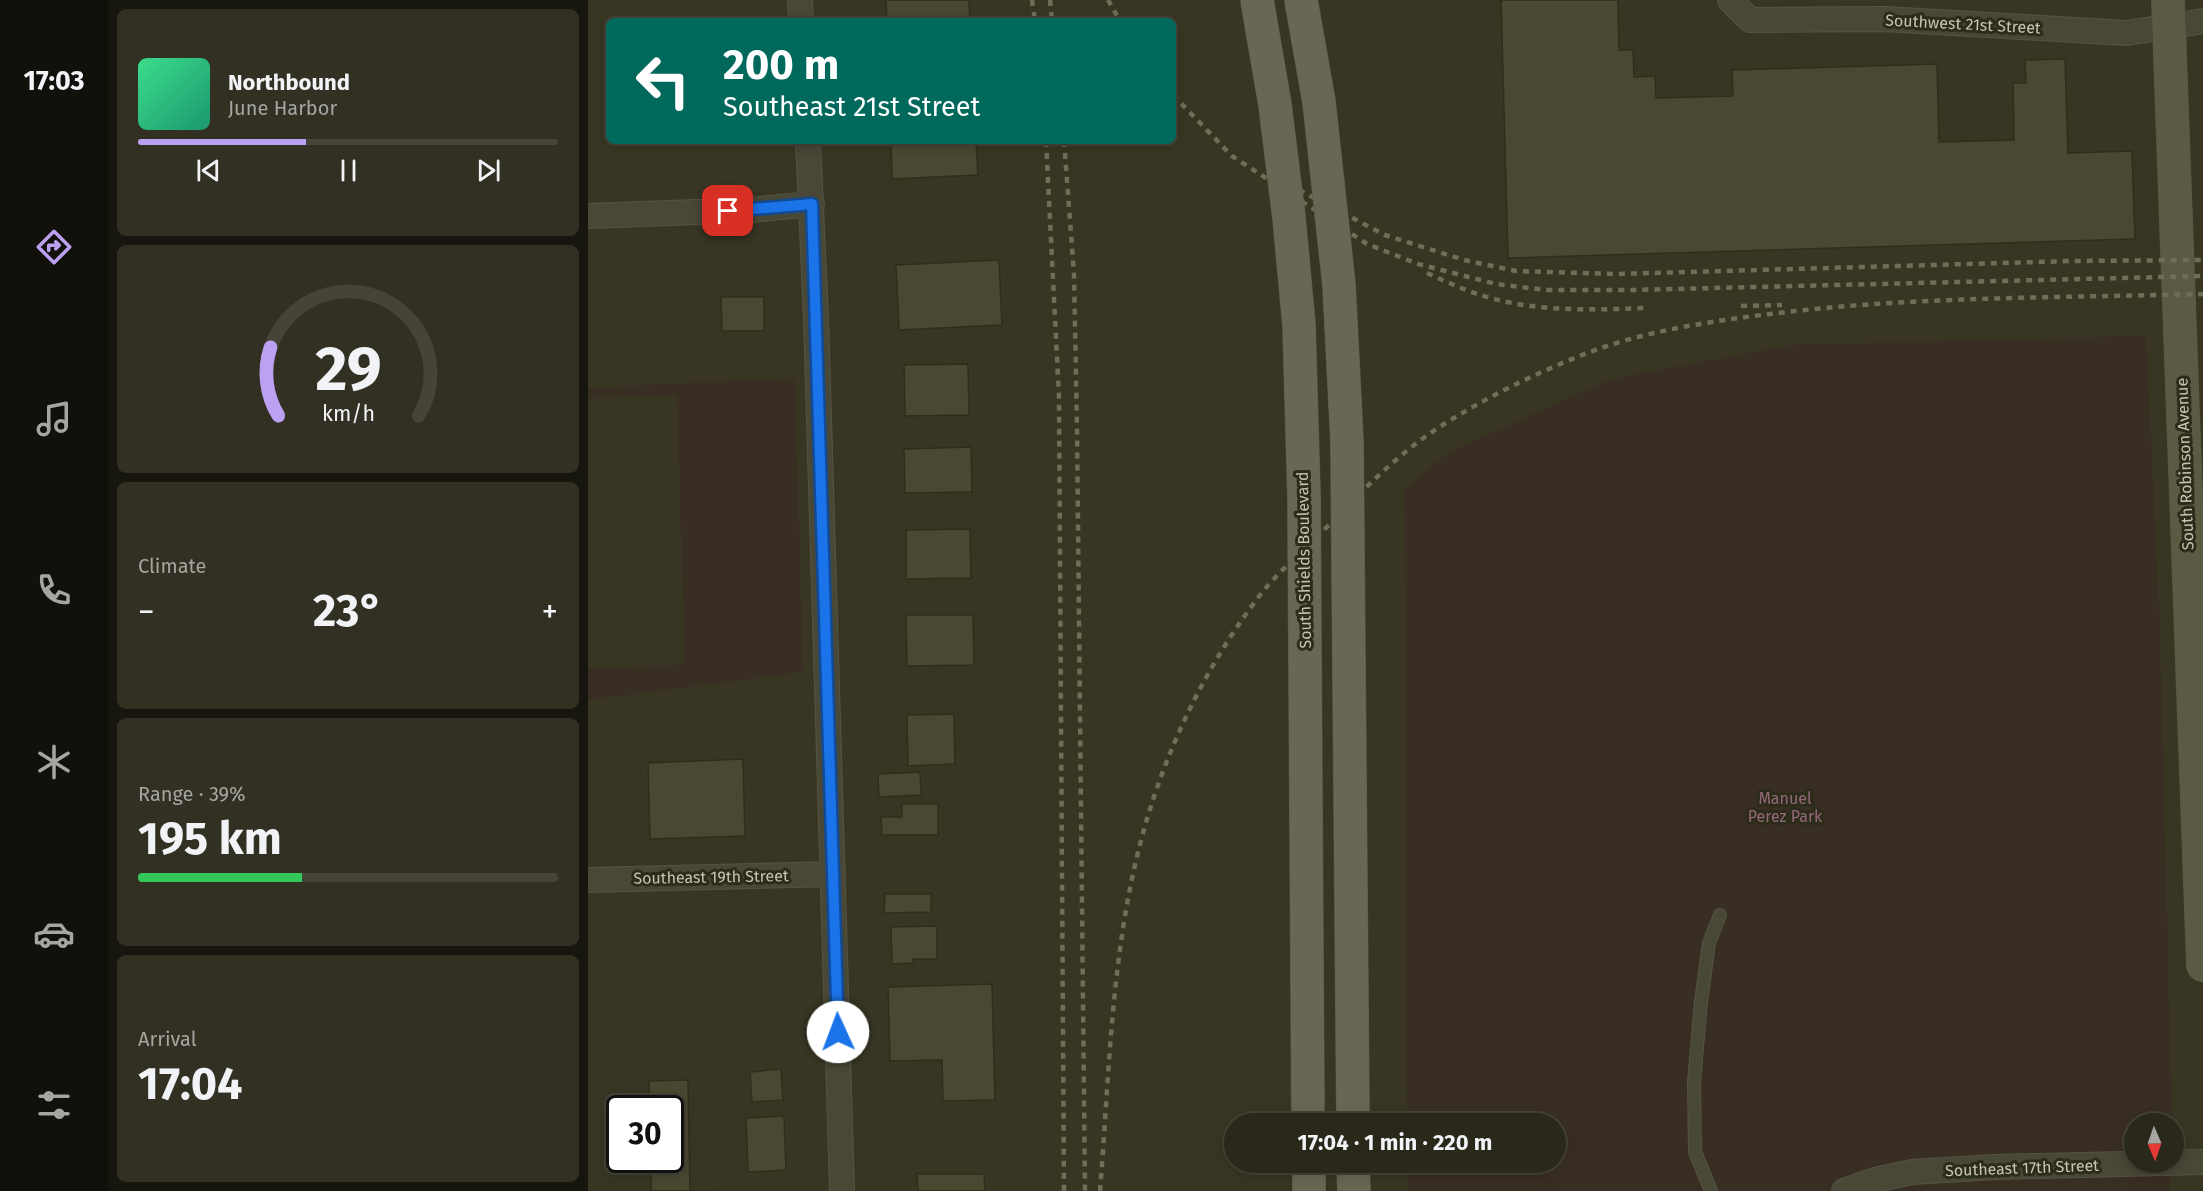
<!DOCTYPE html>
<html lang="en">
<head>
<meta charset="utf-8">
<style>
  :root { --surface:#2a281a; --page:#323023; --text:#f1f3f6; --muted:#a5a6a2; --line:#464439; --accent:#bca0f2 }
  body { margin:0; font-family:"Fira Sans",sans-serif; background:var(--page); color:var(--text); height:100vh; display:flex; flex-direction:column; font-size:22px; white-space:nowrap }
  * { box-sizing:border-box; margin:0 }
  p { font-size:20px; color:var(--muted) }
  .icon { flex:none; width:33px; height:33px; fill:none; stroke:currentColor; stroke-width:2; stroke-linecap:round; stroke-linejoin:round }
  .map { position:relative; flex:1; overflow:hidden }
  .details { display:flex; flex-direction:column; gap:9px; padding:9px; background:#17160e; width:480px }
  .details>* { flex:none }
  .banner { position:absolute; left:18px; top:18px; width:570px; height:126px; border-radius:9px; box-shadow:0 3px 15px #0003,0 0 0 2px var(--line); background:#00695c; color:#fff; overflow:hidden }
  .needle { width:39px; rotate:178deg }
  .controls { position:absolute; left:1536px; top:1113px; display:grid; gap:12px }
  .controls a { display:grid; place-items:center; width:60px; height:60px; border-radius:50%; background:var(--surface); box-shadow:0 3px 15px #0003,0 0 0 2px var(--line); font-size:30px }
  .speed { position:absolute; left:18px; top:1095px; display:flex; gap:12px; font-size:30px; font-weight:700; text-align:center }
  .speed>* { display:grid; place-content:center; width:78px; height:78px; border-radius:50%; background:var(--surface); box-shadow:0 3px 15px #0003,0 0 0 2px var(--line); line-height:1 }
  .speed .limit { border:3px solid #111; border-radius:9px; background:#fff; color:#111 }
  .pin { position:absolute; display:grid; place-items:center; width:51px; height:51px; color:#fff; margin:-26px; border-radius:12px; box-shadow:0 3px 9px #0006 }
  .me { position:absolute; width:66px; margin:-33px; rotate:358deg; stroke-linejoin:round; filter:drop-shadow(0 0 4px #0008) }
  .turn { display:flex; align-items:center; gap:21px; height:126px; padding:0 18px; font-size:27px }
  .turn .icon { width:78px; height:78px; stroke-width:2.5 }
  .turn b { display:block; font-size:42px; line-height:51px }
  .big { font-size:45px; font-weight:700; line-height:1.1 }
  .details .tile { flex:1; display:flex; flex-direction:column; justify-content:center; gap:9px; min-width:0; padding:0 21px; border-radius:9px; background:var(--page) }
  .details .dial { align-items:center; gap:0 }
  .dial svg { height:156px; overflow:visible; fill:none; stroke:var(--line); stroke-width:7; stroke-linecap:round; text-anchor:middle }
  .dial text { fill:var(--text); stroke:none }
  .song { display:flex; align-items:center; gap:18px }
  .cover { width:72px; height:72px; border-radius:9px; background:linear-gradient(135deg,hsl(150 70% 55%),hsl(160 70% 35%)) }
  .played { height:6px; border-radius:3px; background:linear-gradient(90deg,var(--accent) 40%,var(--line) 40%) }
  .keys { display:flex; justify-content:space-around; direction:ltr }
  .heat { display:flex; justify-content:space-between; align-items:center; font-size:33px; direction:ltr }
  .charge { height:9px; border-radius:4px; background:linear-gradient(90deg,#34c759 39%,var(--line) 0) }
  .trip { position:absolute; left:636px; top:1113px; width:342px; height:60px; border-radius:30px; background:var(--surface); box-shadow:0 3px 15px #0003,0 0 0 2px var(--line); font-weight:700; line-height:60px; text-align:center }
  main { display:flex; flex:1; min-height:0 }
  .menu { display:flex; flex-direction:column; width:108px; justify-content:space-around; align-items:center; background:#11100a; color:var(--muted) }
  .menu .icon { width:42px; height:42px }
  .menu .on { color:var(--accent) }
  .menu b { font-size:27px; color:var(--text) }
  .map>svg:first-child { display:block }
</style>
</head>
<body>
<main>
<nav class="menu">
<b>17:03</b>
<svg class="icon on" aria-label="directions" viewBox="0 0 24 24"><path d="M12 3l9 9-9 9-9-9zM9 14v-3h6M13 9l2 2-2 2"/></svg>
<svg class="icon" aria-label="music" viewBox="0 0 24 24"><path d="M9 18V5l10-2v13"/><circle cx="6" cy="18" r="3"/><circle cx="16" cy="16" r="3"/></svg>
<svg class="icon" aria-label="phone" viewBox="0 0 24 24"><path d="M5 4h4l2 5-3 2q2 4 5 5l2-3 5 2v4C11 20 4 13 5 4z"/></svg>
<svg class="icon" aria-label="climate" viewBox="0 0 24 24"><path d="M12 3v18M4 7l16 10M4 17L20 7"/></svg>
<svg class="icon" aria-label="car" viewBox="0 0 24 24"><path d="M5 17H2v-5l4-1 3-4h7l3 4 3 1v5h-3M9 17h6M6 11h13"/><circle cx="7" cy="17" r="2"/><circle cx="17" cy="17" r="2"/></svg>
<svg class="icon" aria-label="filters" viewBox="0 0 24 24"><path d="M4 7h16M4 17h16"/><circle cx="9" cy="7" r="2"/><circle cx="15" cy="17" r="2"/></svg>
</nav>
<section class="details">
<div class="tile">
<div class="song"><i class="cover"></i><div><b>Northbound</b><p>June Harbor</p></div></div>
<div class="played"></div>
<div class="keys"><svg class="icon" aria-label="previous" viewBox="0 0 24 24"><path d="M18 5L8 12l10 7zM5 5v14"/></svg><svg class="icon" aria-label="pause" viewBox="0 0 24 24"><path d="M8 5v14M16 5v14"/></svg><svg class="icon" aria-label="next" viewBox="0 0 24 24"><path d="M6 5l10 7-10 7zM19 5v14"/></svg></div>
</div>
<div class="tile dial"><svg viewBox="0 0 100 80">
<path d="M14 69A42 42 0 1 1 86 69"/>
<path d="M14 69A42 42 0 0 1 10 34" stroke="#bca0f2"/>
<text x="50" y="56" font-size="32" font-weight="700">29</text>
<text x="50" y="72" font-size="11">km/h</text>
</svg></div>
<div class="tile"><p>Climate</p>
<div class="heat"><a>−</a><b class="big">23°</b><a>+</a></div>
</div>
<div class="tile"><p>Range · 39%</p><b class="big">195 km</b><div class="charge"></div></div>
<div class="tile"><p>Arrival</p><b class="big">17:04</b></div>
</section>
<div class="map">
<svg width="1615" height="1191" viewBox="0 0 1615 1191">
  <rect width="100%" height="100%" fill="#383623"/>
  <g fill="#392e24">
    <polygon points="1558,336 1572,630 1584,1123 1546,1124 1546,1162 1583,1163 1582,1191 819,1191 819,1163 968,1162 968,1124 819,1123 817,488 863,451 1024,379 1203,345"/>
    <polygon points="207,378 215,672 0,700 0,668 97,665 89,396 0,398 0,388"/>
  </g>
  <g fill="#4a4830" stroke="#2f2e1d" stroke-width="1.5">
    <polygon points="298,0 381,0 382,21 299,21"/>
    <polygon points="913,0 1030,0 1031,50 1045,50 1046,77 1067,76 1068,98 1145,96 1144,70 1349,64 1351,142 1426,140 1425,83 1438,83 1437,60 1477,59 1480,153 1544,151 1547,239 920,258"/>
    <polygon points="17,98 21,98 21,131 18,132"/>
    <polygon points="303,141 388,141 390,175 304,179"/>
    <polygon points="411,260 414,325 311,330 308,265"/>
    <polygon points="133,297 176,297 176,331 134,331"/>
    <polygon points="380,364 381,415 317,416 316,365"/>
    <polygon points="383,447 384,492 317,493 316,449"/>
    <polygon points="382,529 383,578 318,579 318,530"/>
    <polygon points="318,615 385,615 386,665 319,666"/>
    <polygon points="366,714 367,764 320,766 319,715"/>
    <polygon points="155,759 157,836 62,839 60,763"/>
    <polygon points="332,772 333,795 291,797 290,774"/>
    <polygon points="314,804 350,804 350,835 294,835 293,817 314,817"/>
    <polygon points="297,894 343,894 343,912 296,913"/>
    <polygon points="349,926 349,959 325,959 325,963 304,964 303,927"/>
    <polygon points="404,984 407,1100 355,1101 354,1060 302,1061 300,987"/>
    <polygon points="193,1069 195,1100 164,1102 162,1072"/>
    <polygon points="100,1080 102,1191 127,1191 63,1191 63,1160 82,1160 82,1108 61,1108 61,1081"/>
    <polygon points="196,1116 198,1170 160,1172 158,1118"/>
    <polygon points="329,1174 396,1174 397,1191 330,1191"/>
  </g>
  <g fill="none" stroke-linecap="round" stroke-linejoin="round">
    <g stroke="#555442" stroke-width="14">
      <polyline id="service" points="1123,1191 1107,1152 1106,1082 1113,1002 1121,943 1132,915"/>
    </g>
    <g stroke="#555442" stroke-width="26">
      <g id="minor">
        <polyline points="212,0 213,21"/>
        <polyline points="1142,0 1162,20 1296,19 1539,33 1615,21"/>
        <polyline points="220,141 228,318 254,1191"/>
        <polyline points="0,216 163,210 224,204"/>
        <polyline points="0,880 245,874"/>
        <polyline points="1256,1191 1287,1180 1324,1172 1408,1167 1615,1162"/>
      </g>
    </g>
    <g stroke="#555442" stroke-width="34">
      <polyline id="secondary" points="1580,0 1615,965"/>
    </g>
    <g stroke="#555442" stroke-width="34">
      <g id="primary">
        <polyline points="721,1162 721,1191"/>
        <polyline points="765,1162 766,1191"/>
      </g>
    </g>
    <use href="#service" stroke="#494736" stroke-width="12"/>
    <use href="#minor" stroke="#494736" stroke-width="24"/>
    <use href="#secondary" stroke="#5b5b44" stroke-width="33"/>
    <use href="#primary" stroke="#696754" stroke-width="33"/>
    <g stroke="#6f6e58" stroke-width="4.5" stroke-dasharray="6 6" stroke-linecap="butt">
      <polyline points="444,0 447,21"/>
      <polyline points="462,0 464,21"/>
      <polyline points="520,0 532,21"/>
      <polyline points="585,95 644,156 779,244 830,264 908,284 958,290 1045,290 1615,276"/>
      <polyline points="458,141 471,397 476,1191"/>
      <polyline points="476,141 486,274 489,429 497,1191"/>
      <polyline points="711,190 797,235 876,260 928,271 1029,274 1485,261 1615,260"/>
      <path d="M 839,273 C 859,282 878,291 899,297 C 951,312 1004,310 1057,308"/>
      <polyline points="1153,306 1194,305"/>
      <path d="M 512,1191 C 522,1067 523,940 559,819 C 583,738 623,657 676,590 C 694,569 715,550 735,531 C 772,493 808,455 853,426 C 902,395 956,369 1010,349 C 1065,330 1124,321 1182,314 C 1325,296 1471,298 1615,294"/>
    </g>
    <g stroke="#555442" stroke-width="34" stroke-linecap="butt">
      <g id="primary-bridge">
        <polyline points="669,0 687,105 701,218 711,325 716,497 720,1124"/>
        <polyline points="713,0 731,102 751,285 759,442 765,1124"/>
      </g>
    </g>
    <use href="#primary-bridge" stroke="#696754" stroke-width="33"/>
  </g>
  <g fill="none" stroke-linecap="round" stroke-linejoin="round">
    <g stroke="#114b97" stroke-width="15">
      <polyline id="route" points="140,211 224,204 250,1032"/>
    </g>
    <use href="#route" stroke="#1a73e8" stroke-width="10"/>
  </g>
  <g text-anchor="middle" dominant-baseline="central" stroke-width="6" stroke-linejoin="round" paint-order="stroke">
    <g font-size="16" fill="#c5c4b1" stroke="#2d2c1b">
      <text transform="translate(1375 24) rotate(3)">Southwest 21st Street</text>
      <text transform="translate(1597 464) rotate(-92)">South Robinson Avenue</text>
      <text transform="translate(716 560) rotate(-91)">South Shields Boulevard</text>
      <text transform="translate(123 877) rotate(-1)">Southeast 19th Street</text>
      <text transform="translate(1434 1168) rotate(-2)">Southeast 17th Street</text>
    </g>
    <g font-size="16" fill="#946a7b" stroke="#2d2c1b">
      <text x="1197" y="798">Manuel<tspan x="1197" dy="18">Perez Park</tspan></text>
    </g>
  </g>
</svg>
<div class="controls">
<a><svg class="needle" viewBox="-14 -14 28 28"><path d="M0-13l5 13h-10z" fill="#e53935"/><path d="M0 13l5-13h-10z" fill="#a5a6a2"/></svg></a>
</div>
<div class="speed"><div class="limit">30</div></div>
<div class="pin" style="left:140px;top:211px;background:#d93025"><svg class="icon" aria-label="arrive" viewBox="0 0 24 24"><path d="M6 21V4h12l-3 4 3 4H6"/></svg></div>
<svg class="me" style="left:250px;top:1032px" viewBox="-20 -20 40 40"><circle r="19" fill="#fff"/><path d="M0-13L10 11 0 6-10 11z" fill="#1a73e8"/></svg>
<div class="trip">17:04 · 1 min · 220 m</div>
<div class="banner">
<div class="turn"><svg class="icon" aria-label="left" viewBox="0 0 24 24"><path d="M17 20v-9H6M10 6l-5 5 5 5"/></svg><div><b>200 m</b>Southeast 21st Street</div></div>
</div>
</div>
</main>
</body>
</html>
